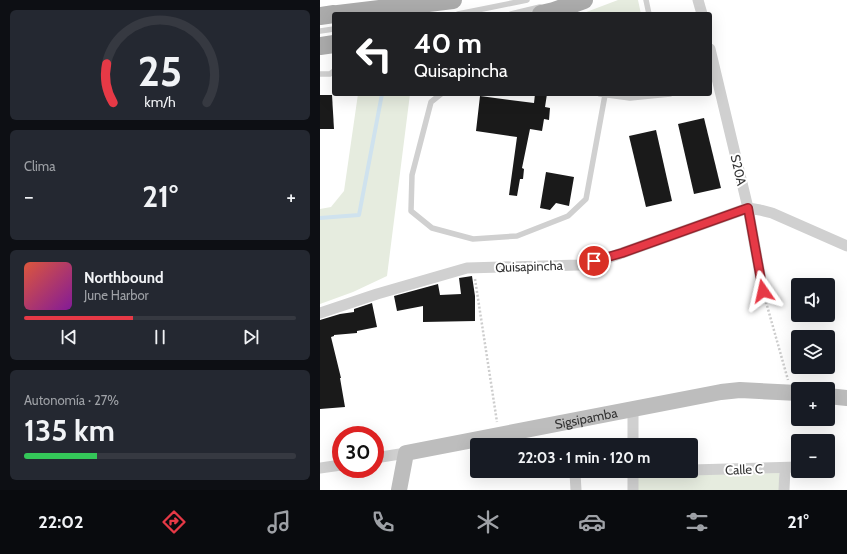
<!DOCTYPE html>
<html lang="es">
<head>
<meta charset="utf-8">
<style>
  :root { --surface:#171b24; --page:#242831; --text:#f1f3f6; --muted:#9ea1a6; --line:#363941; --accent:#e63946 }
  body { margin:0; font-family:Cabin,sans-serif; background:var(--page); color:var(--text); height:100vh; display:flex; flex-direction:column; font-size:15px; white-space:nowrap }
  * { box-sizing:border-box; margin:0 }
  p { font-size:13px; color:var(--muted) }
  .icon { flex:none; width:22px; height:22px; fill:none; stroke:currentColor; stroke-width:2; stroke-linecap:round; stroke-linejoin:round }
  .map { position:relative; flex:1; overflow:hidden }
  .sheet { display:flex; flex-direction:column; gap:10px; padding:10px; background:#0d0f14; width:320px }
  .sheet>* { flex:none }
  .hud { position:absolute; left:12px; top:12px; width:380px; height:84px; border-radius:4px; box-shadow:0 4px 16px #0002; background:#202124; color:#fff; overflow:hidden }
  .controls { position:absolute; left:471px; top:278px; display:grid; gap:8px }
  .controls a { display:grid; place-items:center; width:44px; height:44px; border-radius:4px; background:var(--surface); box-shadow:0 4px 16px #0002; font-size:20px }
  .speed { position:absolute; left:12px; top:426px; display:flex; gap:8px; font-size:20px; font-weight:700; text-align:center }
  .speed>* { display:grid; place-content:center; width:52px; height:52px; border-radius:50%; background:var(--surface); box-shadow:0 4px 16px #0002; line-height:1 }
  .speed .limit { border:6px solid #d22; background:#fff; color:#111 }
  .pin { position:absolute; display:grid; place-items:center; width:34px; height:34px; color:#fff; margin:-17px; border:2px solid #fff; border-radius:50%; box-shadow:0 1px 4px #0007 }
  .me { position:absolute; width:44px; margin:-22px; rotate:349deg; stroke-linejoin:round; filter:drop-shadow(0 0 3px #0008) }
  .turn { display:flex; align-items:center; gap:14px; height:84px; padding:0 16px; font-size:18px }
  .turn .icon { width:52px; height:52px; stroke-width:2.5 }
  .turn b { display:block; font-size:28px; line-height:34px }
  .big { font-size:30px; font-weight:700; line-height:1.1 }
  .sheet .card { flex:1; display:flex; flex-direction:column; justify-content:center; gap:6px; min-width:0; padding:0 14px; border-radius:6px; background:var(--page) }
  .sheet .dial { align-items:center; gap:0 }
  .dial svg { height:104px; overflow:visible; fill:none; stroke:var(--line); stroke-width:7; stroke-linecap:round; text-anchor:middle }
  .dial text { fill:var(--text); stroke:none }
  .song { display:flex; align-items:center; gap:12px }
  .cover { width:48px; height:48px; border-radius:6px; background:linear-gradient(135deg,hsl(10 70% 55%),hsl(290 70% 35%)) }
  .played { height:4px; border-radius:2px; background:linear-gradient(90deg,var(--accent) 40%,var(--line) 40%) }
  .keys { display:flex; justify-content:space-around; direction:ltr }
  .heat { display:flex; justify-content:space-between; align-items:center; font-size:22px; direction:ltr }
  .charge { height:6px; border-radius:3px; background:linear-gradient(90deg,#34c759 27%,var(--line) 0) }
  .trip { position:absolute; left:150px; top:438px; width:228px; height:40px; border-radius:4px; background:var(--surface); box-shadow:0 4px 16px #0002; font-weight:700; line-height:40px; text-align:center }
  .tabs { display:flex; height:64px; justify-content:space-around; align-items:center; background:#090b0e; color:var(--muted) }
  .tabs .icon { width:28px; height:28px }
  .tabs .current { color:var(--accent) }
  .tabs b { font-size:18px; color:var(--text) }
  main { display:flex; flex:1; min-height:0 }
  .map>svg:first-child { display:block }
</style>
</head>
<body>
<main>
<section class="sheet">
<div class="card dial"><svg viewBox="0 0 100 80">
<path d="M14 69A42 42 0 1 1 86 69"/>
<path d="M14 69A42 42 0 0 1 9 39" stroke="#e63946"/>
<text x="50" y="56" font-size="32" font-weight="700">25</text>
<text x="50" y="72" font-size="11">km/h</text>
</svg></div>
<div class="card"><p>Clima</p>
<div class="heat"><a>−</a><b class="big">21°</b><a>+</a></div>
</div>
<div class="card">
<div class="song"><i class="cover"></i><div><b>Northbound</b><p>June Harbor</p></div></div>
<div class="played"></div>
<div class="keys"><svg class="icon" aria-label="previous" viewBox="0 0 24 24"><path d="M18 5L8 12l10 7zM5 5v14"/></svg><svg class="icon" aria-label="pause" viewBox="0 0 24 24"><path d="M8 5v14M16 5v14"/></svg><svg class="icon" aria-label="next" viewBox="0 0 24 24"><path d="M6 5l10 7-10 7zM19 5v14"/></svg></div>
</div>
<div class="card"><p>Autonomía · 27%</p><b class="big">135 km</b><div class="charge"></div></div>
</section>
<div class="map">
<svg width="527" height="490" viewBox="0 0 527 490">
  <rect width="100%" height="100%" fill="#fff"/>
  <g fill="#e6ecdf">
    <polygon points="298,0 318,0 321,14 261,14"/>
    <polygon points="38,94 90,94 67,276 33,292 0,304 0,209 11,207 24,191"/>
    <polygon points="459,473 459,490 316,490 317,475"/>
  </g>
  <g fill="none" stroke-linecap="round" stroke-linejoin="round">
    <polyline stroke="#cfe2ee" stroke-width="4" points="0,218 39,215 62,94"/>
  </g>
  <g fill="#1a1a1a">
    <polygon points="215,94 227,94 225,107 230,108 229,120 224,119 222,131 210,129 202,168 204,169 203,179 200,179 197,196 189,195 197,137 156,131 160,96 214,103"/>
    <polygon points="0,95 12,95 14,129 0,129"/>
    <polygon points="384,118 401,188 374,194 358,124"/>
    <polygon points="336,130 352,201 326,207 309,136"/>
    <polygon points="226,172 254,177 249,206 236,203 230,210 220,208"/>
    <polygon points="152,276 155,296 155,321 103,322 103,306 77,311 74,296 118,284 120,295 141,294 139,278"/>
    <polygon points="52,303 57,327 37,331 37,333 14,335 14,336 11,337 21,378 20,378 25,407 0,409 0,320 20,314 34,312 34,309"/>
  </g>
  <g fill="none" stroke-linecap="round" stroke-linejoin="round">
    <g stroke="#cdcdcd" stroke-width="2.5" stroke-dasharray="2 2" stroke-linecap="butt">
      <polyline points="155,279 177,422"/>
      <polyline points="446,302 468,380"/>
    </g>
    <g stroke="#d0d0d0" stroke-width="5.5">
      <polyline points="326,0 329,14"/>
      <polyline points="138,14 207,0"/>
      <polyline points="191,14 220,7"/>
      <polyline points="0,31 14,29"/>
      <polyline points="0,74 10,74 14,71"/>
      <polyline points="121,94 111,102 92,175 91,211 112,228 153,239 197,236 248,216 266,199 285,95"/>
      <polyline points="280,94 310,98 350,94"/>
    </g>
    <g stroke="#d0d0d0" stroke-width="11">
      <polyline points="378,0 382,14"/>
      <polyline points="390,49 428,208 443,291"/>
      <polyline points="0,313 57,294 147,268 259,265 288,258 428,208 440,210 452,213 527,246"/>
      <polyline points="313,408 313,445"/>
      <polyline points="55,458 86,453"/>
      <polyline points="0,468 21,465"/>
      <polyline points="371,470 478,467"/>
      <polyline points="313,472 343,471"/>
      <polyline points="255,473 256,490"/>
      <polyline points="313,490 313,471"/>
      <polyline points="464,490 465,468"/>
    </g>
    <g stroke="#bdbdbd" stroke-width="16">
      <polyline points="508,396 527,398"/>
      <path id="s1" d="M 79,490 L 86,453 L 401,392 L 420,390 L 478,393"/>
    </g>
    <g stroke="#ababab" stroke-width="18">
      <polyline points="18,14 133,0"/>
      <polyline points="221,14 234,11 264,0"/>
      <polyline points="0,16 14,14"/>
      <polyline points="0,46 14,44"/>
    </g>
  </g>
  <g fill="none" stroke-linecap="round" stroke-linejoin="round">
    <g stroke="#96252e" stroke-width="10">
      <polyline id="route" points="274,261 302,253 428,208 443,291"/>
    </g>
    <use href="#route" stroke="#e63946" stroke-width="7"/>
  </g>
  <g text-anchor="middle" dominant-baseline="central" stroke-width="4" stroke-linejoin="round" paint-order="stroke">
    <g font-size="13" fill="#333" stroke="#fff">
      <text transform="translate(419 170) rotate(77)">S20A</text>
      <text transform="translate(209 266) rotate(-2)">Quisapincha</text>
      <text stroke="none"><textPath href="#s1" startOffset="221">Sigsipamba</textPath></text>
      <text transform="translate(424 469) rotate(-2)">Calle C</text>
    </g>
  </g>
</svg>
<div class="controls">
<a><svg class="icon" aria-label="sound" viewBox="0 0 24 24"><path d="M4 9h4l5-4v14l-5-4H4zM17 9q2 3 0 6"/></svg></a>
<a><svg class="icon" aria-label="layers" viewBox="0 0 24 24"><path d="M12 4l9 5-9 5-9-5zM3 14l9 5 9-5"/></svg></a>
<a>+</a>
<a>−</a>
</div>
<div class="speed"><div class="limit">30</div></div>
<div class="pin" style="left:274px;top:261px;background:#d93025"><svg class="icon" aria-label="arrive" viewBox="0 0 24 24"><path d="M6 21V4h12l-3 4 3 4H6"/></svg></div>
<svg class="me" style="left:443px;top:291px" viewBox="-20 -20 40 40"><path d="M0-17L14 15 0 8-14 15z" fill="#e63946" stroke="#fff" stroke-width="4"/></svg>
<div class="trip">22:03 · 1 min · 120 m</div>
<div class="hud">
<div class="turn"><svg class="icon" aria-label="left" viewBox="0 0 24 24"><path d="M17 20v-9H6M10 6l-5 5 5 5"/></svg><div><b>40 m</b>Quisapincha</div></div>
</div>
</div>
</main>
<nav class="tabs">
<b>22:02</b>
<svg class="icon current" aria-label="directions" viewBox="0 0 24 24"><path d="M12 3l9 9-9 9-9-9zM9 14v-3h6M13 9l2 2-2 2"/></svg>
<svg class="icon" aria-label="music" viewBox="0 0 24 24"><path d="M9 18V5l10-2v13"/><circle cx="6" cy="18" r="3"/><circle cx="16" cy="16" r="3"/></svg>
<svg class="icon" aria-label="phone" viewBox="0 0 24 24"><path d="M5 4h4l2 5-3 2q2 4 5 5l2-3 5 2v4C11 20 4 13 5 4z"/></svg>
<svg class="icon" aria-label="climate" viewBox="0 0 24 24"><path d="M12 3v18M4 7l16 10M4 17L20 7"/></svg>
<svg class="icon" aria-label="car" viewBox="0 0 24 24"><path d="M5 17H2v-5l4-1 3-4h7l3 4 3 1v5h-3M9 17h6M6 11h13"/><circle cx="7" cy="17" r="2"/><circle cx="17" cy="17" r="2"/></svg>
<svg class="icon" aria-label="filters" viewBox="0 0 24 24"><path d="M4 7h16M4 17h16"/><circle cx="9" cy="7" r="2"/><circle cx="15" cy="17" r="2"/></svg>
<b>21°</b>
</nav>
</body>
</html>
